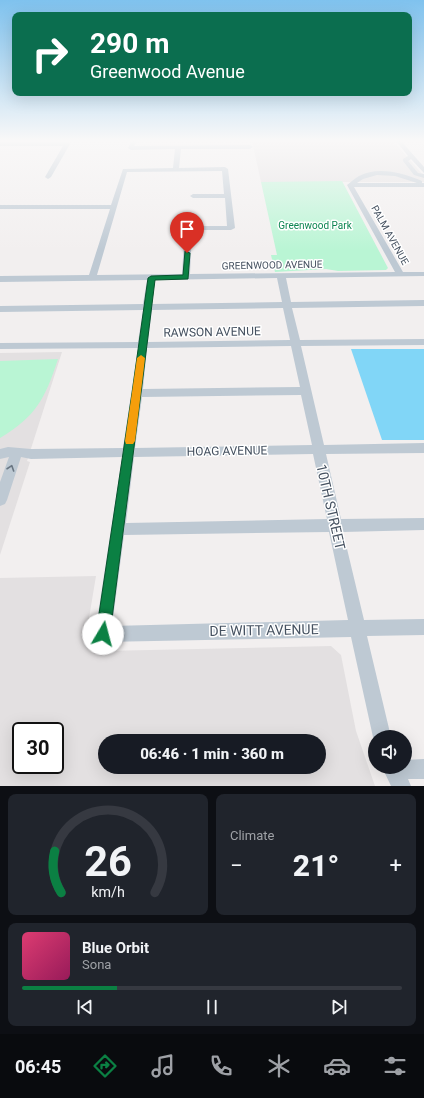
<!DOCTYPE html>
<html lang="en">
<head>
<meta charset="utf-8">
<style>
  :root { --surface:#171b24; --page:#20242c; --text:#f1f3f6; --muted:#9ea1a6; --line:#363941; --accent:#0b8043 }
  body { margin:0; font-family:Roboto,sans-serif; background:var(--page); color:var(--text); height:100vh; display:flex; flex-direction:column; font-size:15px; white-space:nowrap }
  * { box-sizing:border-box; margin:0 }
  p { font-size:13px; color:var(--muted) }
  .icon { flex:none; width:22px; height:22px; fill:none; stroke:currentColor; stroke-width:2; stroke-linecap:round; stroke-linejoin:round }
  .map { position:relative; height:786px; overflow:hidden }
  .details { display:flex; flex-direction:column; gap:8px; padding:8px; background:#0d0f14; flex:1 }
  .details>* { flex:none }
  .banner { position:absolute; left:12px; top:12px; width:400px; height:84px; border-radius:8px; box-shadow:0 4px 16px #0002; background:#0b6e4f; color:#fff; overflow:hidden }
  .controls { position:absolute; left:368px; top:730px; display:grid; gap:8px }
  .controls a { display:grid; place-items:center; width:44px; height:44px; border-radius:50%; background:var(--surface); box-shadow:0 4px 16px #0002; font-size:20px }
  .speed { position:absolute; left:12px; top:722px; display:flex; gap:8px; font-size:20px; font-weight:700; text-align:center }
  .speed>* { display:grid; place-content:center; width:52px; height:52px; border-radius:50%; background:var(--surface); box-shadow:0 4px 16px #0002; line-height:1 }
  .speed .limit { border:2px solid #111; border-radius:6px; background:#fff; color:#111 }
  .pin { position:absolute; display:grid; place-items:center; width:34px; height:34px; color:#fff; margin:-41px -17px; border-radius:50% 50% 50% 0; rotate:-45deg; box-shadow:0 0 4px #0007 }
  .pin .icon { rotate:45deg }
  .me { position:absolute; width:44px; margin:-22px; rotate:8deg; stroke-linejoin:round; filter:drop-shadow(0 0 3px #0008) }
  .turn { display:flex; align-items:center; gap:14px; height:84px; padding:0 12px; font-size:18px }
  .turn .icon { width:52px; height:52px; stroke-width:2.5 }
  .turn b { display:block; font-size:28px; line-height:34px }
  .big { font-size:30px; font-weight:800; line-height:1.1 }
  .details .widget { flex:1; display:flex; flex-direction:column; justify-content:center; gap:6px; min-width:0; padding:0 14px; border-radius:8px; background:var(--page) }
  .details .dial { align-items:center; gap:0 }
  .dial svg { height:104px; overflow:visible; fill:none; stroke:var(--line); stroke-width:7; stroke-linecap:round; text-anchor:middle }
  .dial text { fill:var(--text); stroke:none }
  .song { display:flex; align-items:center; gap:12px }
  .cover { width:48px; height:48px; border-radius:6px; background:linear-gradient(135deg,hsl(340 70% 55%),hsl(330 70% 35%)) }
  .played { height:4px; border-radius:2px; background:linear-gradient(90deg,var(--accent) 25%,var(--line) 25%) }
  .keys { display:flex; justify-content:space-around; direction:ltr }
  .heat { display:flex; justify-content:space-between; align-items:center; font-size:22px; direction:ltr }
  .details .tiles { flex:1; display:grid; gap:8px; grid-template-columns:1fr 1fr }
  .widget:last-child { grid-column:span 2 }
  .trip { position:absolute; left:98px; top:734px; width:228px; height:40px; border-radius:20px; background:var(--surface); box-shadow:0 4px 16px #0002; font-weight:800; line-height:40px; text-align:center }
  .dock { display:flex; height:64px; justify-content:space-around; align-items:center; background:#090b0e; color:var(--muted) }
  .dock .icon { width:28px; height:28px }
  .dock .selected { color:var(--accent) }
  .dock b { font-size:18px; color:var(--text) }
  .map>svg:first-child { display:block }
</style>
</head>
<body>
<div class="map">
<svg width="424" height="786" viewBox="0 0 424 786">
  <rect width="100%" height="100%" fill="#f2efef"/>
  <g fill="#e3e0e1" fill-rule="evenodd">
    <polygon points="252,141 393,141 424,176 424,182 261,182"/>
    <polygon points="62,352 27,461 30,462 0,555 0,353"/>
    <path d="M 96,576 L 86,636 L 90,647 L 103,651 L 331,646 L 341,655 L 356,731 L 375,786 L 0,786 L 0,578 ZM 21,731 L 55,731 L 55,765 L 21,765 ZM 105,741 L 319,741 L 319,767 L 105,767 Z"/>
  </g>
  <g fill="#b9f5d4">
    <polygon points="342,181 388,268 386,270 338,271 326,269 275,272 271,255 277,255 261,182"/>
    <path d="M 58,359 C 45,399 36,416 0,438 L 0,361 Z"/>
  </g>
  <polygon fill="#81d6f7" points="351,349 424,349 424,440 382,440"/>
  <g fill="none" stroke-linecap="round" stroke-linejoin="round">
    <g fill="#bec9d3" fill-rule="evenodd">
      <path d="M 132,141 L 137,141 L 134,146 L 250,145 L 253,147 L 250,149 L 181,149 L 179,168 L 225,167 L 228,169 L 235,228 L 231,230 L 192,230 L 190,274 L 395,272 L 347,185 C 351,182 354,179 359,176 C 378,166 403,173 422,181 L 422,183 L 424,183 L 424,187 L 354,187 L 403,272 L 424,272 L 424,276 L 286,278 L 291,302 L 424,300 L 424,306 L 292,308 L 300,340 L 424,339 L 424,345 L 301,346 L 324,445 L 424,443 L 424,453 L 326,454 L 341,519 L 424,518 L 424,530 L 343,532 L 364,620 L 424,619 L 424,635 L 367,636 L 391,737 L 375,737 L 375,743 L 373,737 L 351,637 L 103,642 L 97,640 L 95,634 L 122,457 L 31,459 L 21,457 L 7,500 L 5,504 L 0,506 L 0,482 L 9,457 L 0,459 L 0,449 L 8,447 L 31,449 L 123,448 L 138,348 L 0,349 L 0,343 L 138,342 L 143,310 L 0,312 L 0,306 L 143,304 L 147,280 L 0,282 L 0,276 L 89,275 L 110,209 L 0,209 L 0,205 L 111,205 L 123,169 L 173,168 L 175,149 L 131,150 L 128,148 ZM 222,171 L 224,194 L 193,194 L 190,196 L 193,198 L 225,198 L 227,226 L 185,226 L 182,274 L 97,275 L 127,172 ZM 377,175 L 395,176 L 417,183 L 357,183 L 363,179 ZM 277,278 L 282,302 L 152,304 L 155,280 ZM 283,308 L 290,340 L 148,342 L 152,310 ZM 291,346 L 300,387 L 143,389 L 147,348 ZM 301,395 L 312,445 L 135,448 L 142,397 ZM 313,454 L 327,519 L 126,523 L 134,457 ZM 329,532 L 348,620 L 112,626 L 124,535 Z"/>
      <polygon points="396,141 401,141 424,167 424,173 411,159 408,161 418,173 424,174 424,178 414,175 403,161 403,159 408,156"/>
      <polygon points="0,142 67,142 70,144 51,177 48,179 45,177 63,146 0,146"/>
      <polygon points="424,759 424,779 408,779 411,786 391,786 382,767 405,767 405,760"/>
    </g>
  </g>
  <defs><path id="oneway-chevron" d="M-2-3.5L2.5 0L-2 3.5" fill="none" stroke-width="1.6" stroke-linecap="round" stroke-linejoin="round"/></defs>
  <use stroke="#697582" href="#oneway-chevron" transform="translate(11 468) rotate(-71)"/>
  <linearGradient id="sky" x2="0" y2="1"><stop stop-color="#7fc2ee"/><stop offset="0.56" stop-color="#f9f8f8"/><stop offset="1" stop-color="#f9f8f8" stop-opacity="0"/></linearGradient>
  <rect width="424" height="251" fill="url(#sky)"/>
  <polygon fill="#0b8043" stroke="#07532c" points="185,251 190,253 188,279 155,280 141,393 110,634 108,638 103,640 98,638 96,634 132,393 148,278 151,276 183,275"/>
  <polygon fill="#f59e0b" points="141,355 145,358 135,441 133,444 126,444 125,441 137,358"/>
  <g text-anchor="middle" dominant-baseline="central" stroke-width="3" stroke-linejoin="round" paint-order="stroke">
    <g font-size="10" fill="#0c8551" stroke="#fff">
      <text x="315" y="225">Greenwood Park</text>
    </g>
    <g font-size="10" fill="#455160" stroke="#fff">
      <text transform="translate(390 235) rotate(61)">PALM AVENUE</text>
      <text transform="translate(272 265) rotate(-1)">GREENWOOD AVENUE</text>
    </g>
    <g font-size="12" fill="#455160" stroke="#fff">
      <text transform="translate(212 332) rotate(-1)">RAWSON AVENUE</text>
      <text transform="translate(227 451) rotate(-1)">HOAG AVENUE</text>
    </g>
    <g font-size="14" fill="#455160" stroke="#fff">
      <text transform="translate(331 507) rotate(77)">10TH STREET</text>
      <text transform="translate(264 630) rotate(-1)">DE WITT AVENUE</text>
    </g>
  </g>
</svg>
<div class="controls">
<a><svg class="icon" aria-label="sound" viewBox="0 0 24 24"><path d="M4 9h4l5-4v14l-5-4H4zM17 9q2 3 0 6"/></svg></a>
</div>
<div class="speed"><div class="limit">30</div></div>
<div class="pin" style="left:187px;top:253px;background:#d93025"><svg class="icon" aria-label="arrive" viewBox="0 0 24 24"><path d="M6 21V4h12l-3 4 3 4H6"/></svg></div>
<svg class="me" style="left:103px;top:634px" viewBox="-20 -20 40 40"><circle r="19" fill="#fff"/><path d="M0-13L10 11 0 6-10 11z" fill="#0b8043"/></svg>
<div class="trip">06:46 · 1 min · 360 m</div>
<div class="banner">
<div class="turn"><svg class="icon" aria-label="right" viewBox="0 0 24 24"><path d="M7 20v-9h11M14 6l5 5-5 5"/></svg><div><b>290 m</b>Greenwood Avenue</div></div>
</div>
</div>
<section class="details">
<div class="tiles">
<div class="widget dial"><svg viewBox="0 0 100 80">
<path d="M14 69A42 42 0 1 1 86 69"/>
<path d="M14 69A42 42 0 0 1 9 37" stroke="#0b8043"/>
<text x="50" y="56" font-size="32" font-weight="700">26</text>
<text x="50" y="72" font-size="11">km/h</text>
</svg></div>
<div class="widget"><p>Climate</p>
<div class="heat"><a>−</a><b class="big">21°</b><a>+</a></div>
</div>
<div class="widget">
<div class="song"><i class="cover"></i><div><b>Blue Orbit</b><p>Sona</p></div></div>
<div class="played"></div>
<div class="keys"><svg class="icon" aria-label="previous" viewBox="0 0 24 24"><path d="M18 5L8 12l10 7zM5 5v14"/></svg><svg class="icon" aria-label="pause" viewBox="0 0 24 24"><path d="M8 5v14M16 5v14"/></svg><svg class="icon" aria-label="next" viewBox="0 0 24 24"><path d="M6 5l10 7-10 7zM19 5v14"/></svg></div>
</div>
</div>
</section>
<nav class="dock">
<b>06:45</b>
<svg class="icon selected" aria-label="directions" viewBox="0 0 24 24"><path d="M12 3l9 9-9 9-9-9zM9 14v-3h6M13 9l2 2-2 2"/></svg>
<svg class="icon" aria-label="music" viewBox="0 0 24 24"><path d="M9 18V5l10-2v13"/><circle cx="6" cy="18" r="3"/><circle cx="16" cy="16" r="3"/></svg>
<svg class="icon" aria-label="phone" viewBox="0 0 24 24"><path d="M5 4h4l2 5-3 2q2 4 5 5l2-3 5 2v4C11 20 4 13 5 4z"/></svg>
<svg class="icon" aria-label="climate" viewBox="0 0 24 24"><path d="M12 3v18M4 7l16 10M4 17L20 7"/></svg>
<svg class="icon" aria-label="car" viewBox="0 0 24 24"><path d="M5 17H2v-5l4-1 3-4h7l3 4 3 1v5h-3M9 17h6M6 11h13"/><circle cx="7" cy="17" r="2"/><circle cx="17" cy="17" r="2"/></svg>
<svg class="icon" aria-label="filters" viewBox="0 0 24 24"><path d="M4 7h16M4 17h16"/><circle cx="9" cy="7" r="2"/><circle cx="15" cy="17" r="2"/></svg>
</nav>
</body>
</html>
